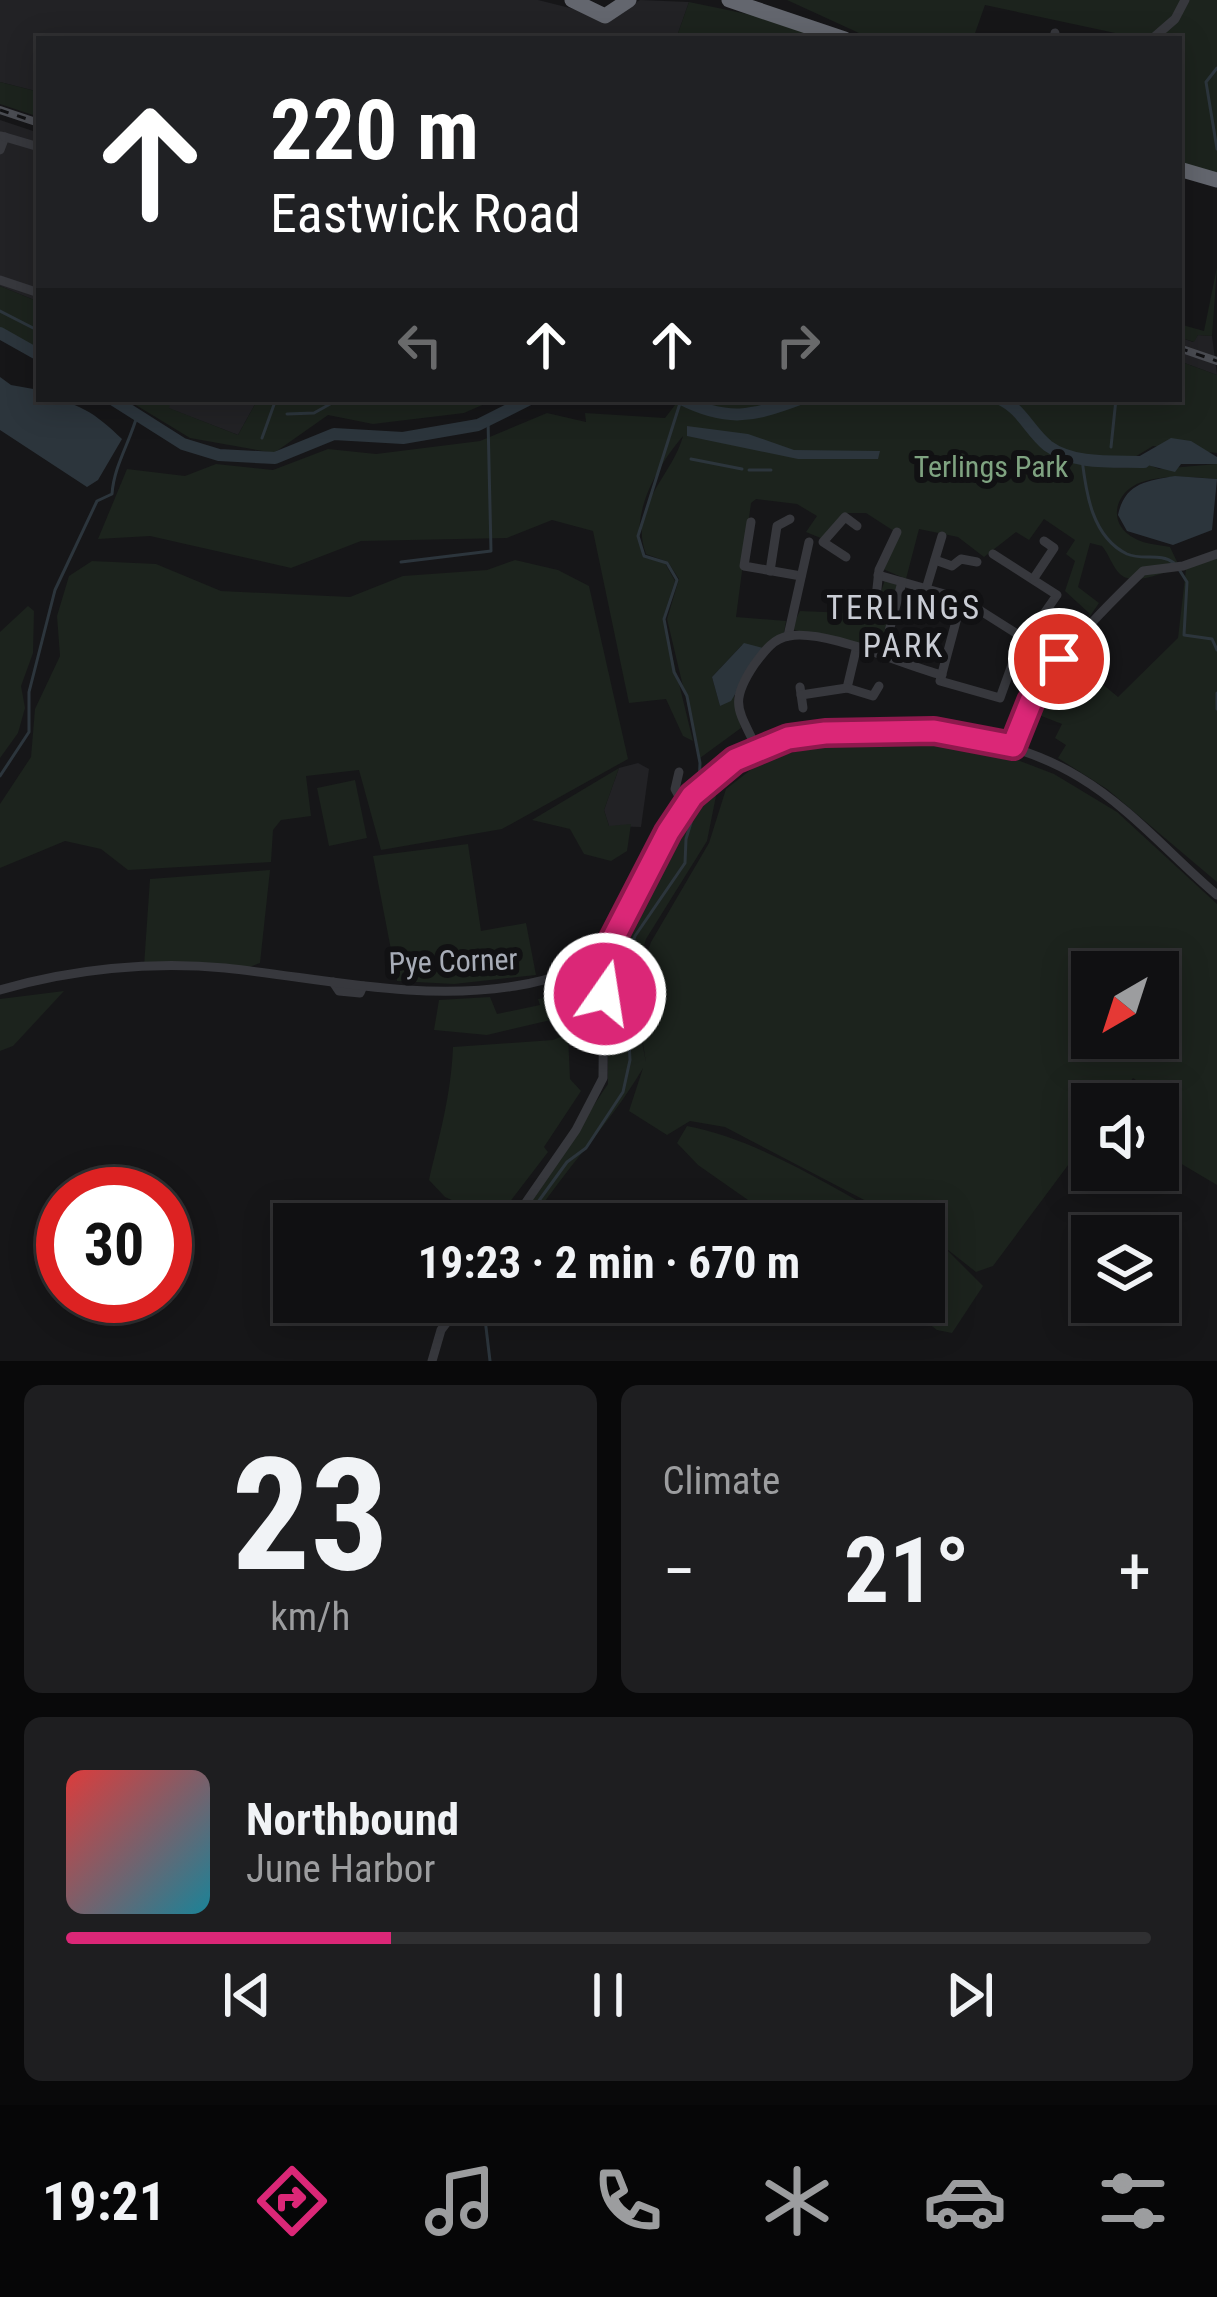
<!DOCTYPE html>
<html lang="en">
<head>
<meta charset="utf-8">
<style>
  :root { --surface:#101012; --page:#1e1e20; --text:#f1f3f6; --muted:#9c9d9f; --line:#303032; --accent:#db2777 }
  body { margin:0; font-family:"Roboto Condensed",sans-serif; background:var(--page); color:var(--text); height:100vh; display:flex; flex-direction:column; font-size:45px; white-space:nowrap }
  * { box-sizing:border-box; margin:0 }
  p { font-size:39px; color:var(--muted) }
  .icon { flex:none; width:66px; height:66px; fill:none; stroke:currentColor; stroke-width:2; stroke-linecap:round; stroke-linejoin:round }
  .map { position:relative; height:1361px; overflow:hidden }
  .details { display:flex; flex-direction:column; gap:24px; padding:24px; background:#09090a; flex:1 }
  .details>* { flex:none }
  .guide { position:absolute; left:36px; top:36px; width:1146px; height:366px; border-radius:0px; box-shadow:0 6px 30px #0003,0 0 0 3px var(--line); background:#202124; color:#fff; overflow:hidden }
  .needle { width:78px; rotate:219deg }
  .fabs { position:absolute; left:1071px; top:951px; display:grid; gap:24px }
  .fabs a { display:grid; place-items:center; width:108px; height:108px; border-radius:0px; background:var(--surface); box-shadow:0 6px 30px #0003,0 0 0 3px var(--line); font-size:60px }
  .speed { position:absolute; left:36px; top:1167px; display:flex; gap:24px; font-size:60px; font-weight:700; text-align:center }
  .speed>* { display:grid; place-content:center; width:156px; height:156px; border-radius:50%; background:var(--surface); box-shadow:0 6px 30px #0003,0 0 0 3px var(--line); line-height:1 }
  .speed .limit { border:18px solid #d22; background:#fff; color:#111 }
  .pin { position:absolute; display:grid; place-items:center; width:102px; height:102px; color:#fff; margin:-51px; border:6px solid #fff; border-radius:50%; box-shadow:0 3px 12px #0007 }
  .me { position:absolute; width:132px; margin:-66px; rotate:13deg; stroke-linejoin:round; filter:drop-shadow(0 0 9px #0008) }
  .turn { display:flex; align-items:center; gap:42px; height:252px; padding:0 36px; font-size:54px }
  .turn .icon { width:156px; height:156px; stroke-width:2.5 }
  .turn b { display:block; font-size:84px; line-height:102px }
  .lanes { display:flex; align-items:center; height:114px; padding:0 36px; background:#0003; justify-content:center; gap:60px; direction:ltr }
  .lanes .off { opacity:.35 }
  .big { font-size:90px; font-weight:700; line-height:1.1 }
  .details .widget { flex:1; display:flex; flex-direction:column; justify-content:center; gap:18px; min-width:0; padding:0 42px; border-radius:18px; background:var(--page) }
  .details .dial { align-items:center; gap:0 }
  .dial b { font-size:156px; line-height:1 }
  .song { display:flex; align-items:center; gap:36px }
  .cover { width:144px; height:144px; border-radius:18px; background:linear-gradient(135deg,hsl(0 70% 55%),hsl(190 70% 35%)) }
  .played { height:12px; border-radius:6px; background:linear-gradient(90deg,var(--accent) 30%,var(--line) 30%) }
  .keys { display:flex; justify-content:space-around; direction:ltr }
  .heat { display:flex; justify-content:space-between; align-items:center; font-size:66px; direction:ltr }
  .details .tiles { flex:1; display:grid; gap:24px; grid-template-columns:1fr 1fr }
  .widget:last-child { grid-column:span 2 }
  .trip { position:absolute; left:273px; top:1203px; width:672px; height:120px; border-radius:0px; background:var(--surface); box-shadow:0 6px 30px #0003,0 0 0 3px var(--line); font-weight:700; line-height:120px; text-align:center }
  .menu { display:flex; height:192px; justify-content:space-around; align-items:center; background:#060607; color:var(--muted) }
  .menu .icon { width:84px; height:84px }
  .menu .active { color:var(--accent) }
  .menu b { font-size:54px; color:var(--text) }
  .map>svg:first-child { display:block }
</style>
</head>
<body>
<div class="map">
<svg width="1217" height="1361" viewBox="0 0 1217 1361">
  <rect width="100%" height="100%" fill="#161618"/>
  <g fill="#222225">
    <polygon points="0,0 538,0 610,18 640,0 689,2 676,39 39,39 39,92 0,82"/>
    <polygon points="0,120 39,133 39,302 0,286"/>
    <polygon points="1198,335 1212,336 1217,375 1179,361 1179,337 1193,342"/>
    <polygon points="171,399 258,399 238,435 168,408"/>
    <polygon points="638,763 649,769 641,827 609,826 604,810 619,768"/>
  </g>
  <g fill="#1c231d" fill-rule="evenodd">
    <polygon points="787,0 1217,0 1217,178 1181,163 1179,155 1179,39 1143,39 985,5 973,39 872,39"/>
    <polygon points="689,2 771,19 820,39 676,39"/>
    <polygon points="0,82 39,92 39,117 0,104"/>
    <polygon points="1217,267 1212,336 1198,335 1194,342 1179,337 1179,324 1204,331"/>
    <polygon points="0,286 39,302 39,349 0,329"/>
    <path d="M 1179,361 L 1217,375 L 1217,453 L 1153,446 L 1133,458 L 1159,469 L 1217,464 L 1217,479 C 1192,477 1166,474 1142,482 C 1115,491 1106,523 1134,538 C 1144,544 1159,545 1170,547 L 1180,568 C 1165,571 1132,588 1119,573 C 1113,567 1108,553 1102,546 L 1090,543 L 1078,587 L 1099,603 L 1079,632 L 1090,614 L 1065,591 L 1075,561 L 1066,554 L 1075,540 L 1044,519 L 1029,540 L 1016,532 L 984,557 L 958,537 L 919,529 L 906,579 L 883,569 L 900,535 L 866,513 L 845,513 L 823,539 L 806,532 L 817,516 L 797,504 L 756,499 L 751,503 L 736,617 L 786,621 L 784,633 L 758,657 L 734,695 L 741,728 L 700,758 L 667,619 L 679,579 L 668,562 L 646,554 C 628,506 672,477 683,436 C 657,467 629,514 643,557 L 665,563 L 675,581 L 663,618 L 693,741 L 683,736 L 666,699 L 629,703 L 593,531 L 552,520 L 507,538 L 361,541 L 291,568 L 150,536 L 98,539 L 127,469 L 185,476 L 216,464 L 273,470 L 328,449 L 376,454 L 480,441 L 547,413 L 586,422 L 585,413 L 665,418 L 675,405 L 671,399 L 1179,399 ZM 742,645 L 745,673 L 720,706 L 712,677 Z"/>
    <polygon points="126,399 171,399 169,408 238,435 258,399 496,399 464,413 373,424 328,415 274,453 190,438"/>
    <polygon points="1217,557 1217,882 1107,789 1058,758 1066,745 1055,738 1062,724 1026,710 1065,653 1118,697 1178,638 1186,569"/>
    <polygon points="515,560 558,570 589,586 628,759 502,829 381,850 359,770 306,776 311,816 281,820 273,830 271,862 128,870 101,849 65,841 0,868 0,804 31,757 35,709 60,656 57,616 69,576 92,561 156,564 221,591 350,597 403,576 487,570"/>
    <polygon points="885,580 899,586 881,652 791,629 800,611 873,614"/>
    <polygon points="28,606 34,611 33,653 21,686 25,708 18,733 0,758 0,632"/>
    <path d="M 830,737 L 754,760 L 717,791 L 707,841 L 646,939 L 632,987 L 646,1063 L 635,990 L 651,942 L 709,843 L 726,789 L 762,761 L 846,738 L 981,746 L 1054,774 L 1117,812 L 1217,904 L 1217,1185 L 1158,1150 L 1173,1105 L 1133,1078 L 1114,1104 L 1092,1104 L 1092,1133 L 993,1266 L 976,1272 L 924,1231 L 924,1224 L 910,1224 L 725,1127 L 690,1121 L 667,1135 L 629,1111 L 643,1068 C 609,1126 565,1168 530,1224 L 514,1224 L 608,1084 L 608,965 L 668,833 L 731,767 L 767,747 ZM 1092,972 L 1158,972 L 1158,1038 L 1092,1038 Z"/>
    <polygon points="619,768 604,810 609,826 631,824 627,851 611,861 584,854 570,829 532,820"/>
    <polygon points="355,780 367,838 329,846 317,788"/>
    <polygon points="468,844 481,931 526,923 536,975 454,984 397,981 373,856"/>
    <polygon points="270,870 260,963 242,970 144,966 150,879"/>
    <polygon points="64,991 13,1046 0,1051 0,999"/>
    <polygon points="570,995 568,1016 487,1035 434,1030 439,1000 490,997 497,1014 540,1005 538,999"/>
    <path d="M 568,1034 L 570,1079 L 581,1091 L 544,1147 L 548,1152 L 496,1220 L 445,1197 L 429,1180 C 440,1133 451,1095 453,1047 L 553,1040 Z"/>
    <path d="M 687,1126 C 762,1140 834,1190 901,1224 L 782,1224 L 698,1165 L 677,1143 Z"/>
    <polygon points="924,1236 946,1249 983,1286 952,1333 937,1330 901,1302 924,1302"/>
  </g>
  <g fill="#2c353c">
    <path d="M 0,377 L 11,385 L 39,390 L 39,399 C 76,399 96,414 122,439 L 98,480 L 87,487 L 0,430 Z"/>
    <polygon points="687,426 748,434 794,450 880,451 878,459 798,459 687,436"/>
    <polygon points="1171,438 1191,441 1217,457 1217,464 1181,464 1175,472 1131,461"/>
    <path d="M 1175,476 L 1217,479 L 1212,530 L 1173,545 L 1127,531 L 1118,515 C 1125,483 1146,481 1175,476 Z"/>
    <polygon points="744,643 763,648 731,701 720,706 712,677"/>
  </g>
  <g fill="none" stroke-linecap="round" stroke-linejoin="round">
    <g stroke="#2c353c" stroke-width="3">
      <polyline points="1217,68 1206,82 1217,149"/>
      <polyline points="0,311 39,331"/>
      <polyline points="681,400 638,536 644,556 667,563 677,580 664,619 674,672 687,696 700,763 699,787"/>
      <polyline points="287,414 314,413 339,399"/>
      <polyline points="262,438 276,399"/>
      <polyline points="1111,447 1116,399"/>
      <polyline points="691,459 742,469"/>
      <path d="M 1082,459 C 1086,493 1092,537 1127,554 C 1143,561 1160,552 1174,563"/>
      <polyline points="749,470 771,470"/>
      <polyline points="401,562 491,551 488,420"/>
      <polyline points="1180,571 1187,582 1184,635 1212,639 1217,650"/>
      <polyline points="1217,693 1217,709"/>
      <path d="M 0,776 L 29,732 L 29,692 L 55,590 L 97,501 L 112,494 C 114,466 129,444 137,416"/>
      <polyline points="522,1224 567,1162 586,1148 623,1092 630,1060 625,964 635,936 685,863 686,839 699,796"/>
      <polyline points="483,1302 490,1361"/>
    </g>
    <g stroke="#2c353c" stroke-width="12">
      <polyline points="0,333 39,355"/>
      <polyline points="112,399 183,444 219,455 275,458 334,434 403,438 478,425 530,399"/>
      <path d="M 681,399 C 727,422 752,417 800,399"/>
      <path d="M 1000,399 C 1022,409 1030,432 1048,446 C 1074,465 1114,461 1144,462"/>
    </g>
    <g stroke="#37383d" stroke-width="9">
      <polyline points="1011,38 1013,39"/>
      <polyline points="1054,39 1055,33"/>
      <polyline points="1152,39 1175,19 1185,0"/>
      <polyline points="0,136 5,137 0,150"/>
      <polyline points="5,137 39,147"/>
      <polyline points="0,280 39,293"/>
      <polyline points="751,522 744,566 801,576"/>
      <polyline points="993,554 1057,595 1029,635 1022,637"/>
      <polyline points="846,557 823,542 845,517 857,526"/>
      <polyline points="935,560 952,566 961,559 977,562"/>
      <polyline points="770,571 777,526 790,519"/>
      <polyline points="878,575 962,599 1022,637 1000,698 940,681 962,599"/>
      <polyline points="1034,578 1054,548 1044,541"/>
      <polyline points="926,589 942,536"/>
      <polyline points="875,607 879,570 897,532"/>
      <polyline points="788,636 809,542"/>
      <polyline points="856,650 847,688 873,696 879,686"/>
      <polyline points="882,658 902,582"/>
      <polyline points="800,687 803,708"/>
      <polyline points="801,695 847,688"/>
      <path d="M 1013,745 C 1037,675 1091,621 1143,571 L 1183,566 L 1217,554"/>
      <path d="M 757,749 C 739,710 728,704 754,665 C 763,653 773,638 789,636 C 826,629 903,665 942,675"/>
      <polyline points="679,772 675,789 684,806"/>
      <polyline points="333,982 339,991 360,993 363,986"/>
      <path d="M 0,990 C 71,969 151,961 225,968 C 321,978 419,1002 515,986 C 648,965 619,900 684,808 C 760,698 978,715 1079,777 C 1131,808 1171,856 1217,895"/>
      <polyline points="511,1224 576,1130 603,1078 604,956"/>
      <polyline points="432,1361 441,1330 462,1302"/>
    </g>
    <g stroke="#63666e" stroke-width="15">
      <polyline points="572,0 605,16 629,0"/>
      <polyline points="729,0 845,39"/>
      <polyline points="1179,169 1217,180"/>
    </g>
    <g stroke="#4a4c52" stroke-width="8">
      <g id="rail">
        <polyline points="0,110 39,123"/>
        <polyline points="1179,348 1217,361"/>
      </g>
    </g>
    <use href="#rail" stroke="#111113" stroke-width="3" stroke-dasharray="9" stroke-linecap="butt"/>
  </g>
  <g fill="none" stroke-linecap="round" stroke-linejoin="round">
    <g stroke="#8e194d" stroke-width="30">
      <polyline id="route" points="605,994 604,956 668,832 692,796 735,760 788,738 825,733 934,731 1013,746 1031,701 1059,659"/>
    </g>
    <use href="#route" stroke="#db2777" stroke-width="21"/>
  </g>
  <g text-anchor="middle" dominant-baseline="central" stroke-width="12" stroke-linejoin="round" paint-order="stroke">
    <g font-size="30" fill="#7fa381" stroke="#111113">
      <text x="991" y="466">Terlings Park</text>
    </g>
    <g font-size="30" fill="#a8adb8" stroke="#111113">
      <text transform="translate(453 961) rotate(-2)">Pye Corner</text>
    </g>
    <g font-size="33" letter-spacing="3" fill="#c9ccd4" stroke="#111113">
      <text x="904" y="607">TERLINGS<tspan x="904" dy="38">PARK</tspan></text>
    </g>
  </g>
</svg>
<div class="fabs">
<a><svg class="needle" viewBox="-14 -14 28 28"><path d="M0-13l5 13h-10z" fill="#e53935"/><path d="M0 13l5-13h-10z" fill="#9c9d9f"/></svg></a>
<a><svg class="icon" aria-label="sound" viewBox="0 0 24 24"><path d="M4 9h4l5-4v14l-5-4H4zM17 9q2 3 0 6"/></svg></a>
<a><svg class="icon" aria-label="layers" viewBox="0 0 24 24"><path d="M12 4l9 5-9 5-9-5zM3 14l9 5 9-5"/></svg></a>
</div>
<div class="speed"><div class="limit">30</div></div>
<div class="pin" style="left:1059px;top:659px;background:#d93025"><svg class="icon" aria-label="arrive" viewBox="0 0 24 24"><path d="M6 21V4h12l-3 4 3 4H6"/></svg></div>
<svg class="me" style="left:605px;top:994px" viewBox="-20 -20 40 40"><circle r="17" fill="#db2777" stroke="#fff" stroke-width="3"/><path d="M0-11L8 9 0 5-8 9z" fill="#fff"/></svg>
<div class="trip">19:23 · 2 min · 670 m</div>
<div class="guide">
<div class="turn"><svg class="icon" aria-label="ahead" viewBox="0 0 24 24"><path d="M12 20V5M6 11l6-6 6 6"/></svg><div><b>220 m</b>Eastwick Road</div></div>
<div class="lanes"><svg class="icon off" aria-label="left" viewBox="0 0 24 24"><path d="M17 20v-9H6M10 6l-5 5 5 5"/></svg><svg class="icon" aria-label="ahead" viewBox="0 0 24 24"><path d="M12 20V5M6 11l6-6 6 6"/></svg><svg class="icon" aria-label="ahead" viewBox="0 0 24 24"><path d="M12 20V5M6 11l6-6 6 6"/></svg><svg class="icon off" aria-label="right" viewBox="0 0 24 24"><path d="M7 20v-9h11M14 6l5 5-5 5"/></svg></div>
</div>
</div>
<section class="details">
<div class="tiles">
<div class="widget dial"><b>23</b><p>km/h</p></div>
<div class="widget"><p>Climate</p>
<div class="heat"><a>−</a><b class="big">21°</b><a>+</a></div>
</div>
<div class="widget">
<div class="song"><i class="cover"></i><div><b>Northbound</b><p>June Harbor</p></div></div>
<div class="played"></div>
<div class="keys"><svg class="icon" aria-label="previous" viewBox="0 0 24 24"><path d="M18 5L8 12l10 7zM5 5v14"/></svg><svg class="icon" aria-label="pause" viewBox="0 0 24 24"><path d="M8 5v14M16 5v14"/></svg><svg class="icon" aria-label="next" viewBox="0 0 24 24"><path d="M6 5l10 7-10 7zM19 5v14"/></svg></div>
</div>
</div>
</section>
<nav class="menu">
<b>19:21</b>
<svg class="icon active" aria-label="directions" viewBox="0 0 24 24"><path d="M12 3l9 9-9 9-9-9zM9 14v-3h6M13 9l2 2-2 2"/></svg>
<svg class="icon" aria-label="music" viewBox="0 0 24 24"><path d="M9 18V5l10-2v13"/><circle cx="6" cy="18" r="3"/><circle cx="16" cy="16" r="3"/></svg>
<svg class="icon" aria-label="phone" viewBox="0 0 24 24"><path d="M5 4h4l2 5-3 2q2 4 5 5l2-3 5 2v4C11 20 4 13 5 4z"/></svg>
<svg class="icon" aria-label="climate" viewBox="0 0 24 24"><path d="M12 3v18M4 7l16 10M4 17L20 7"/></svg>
<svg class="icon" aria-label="car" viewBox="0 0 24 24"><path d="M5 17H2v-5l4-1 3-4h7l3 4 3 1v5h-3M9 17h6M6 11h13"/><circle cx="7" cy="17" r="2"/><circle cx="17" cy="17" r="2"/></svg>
<svg class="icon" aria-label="filters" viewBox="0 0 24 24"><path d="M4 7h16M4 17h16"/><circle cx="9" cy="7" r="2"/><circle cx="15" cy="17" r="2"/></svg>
</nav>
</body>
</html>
